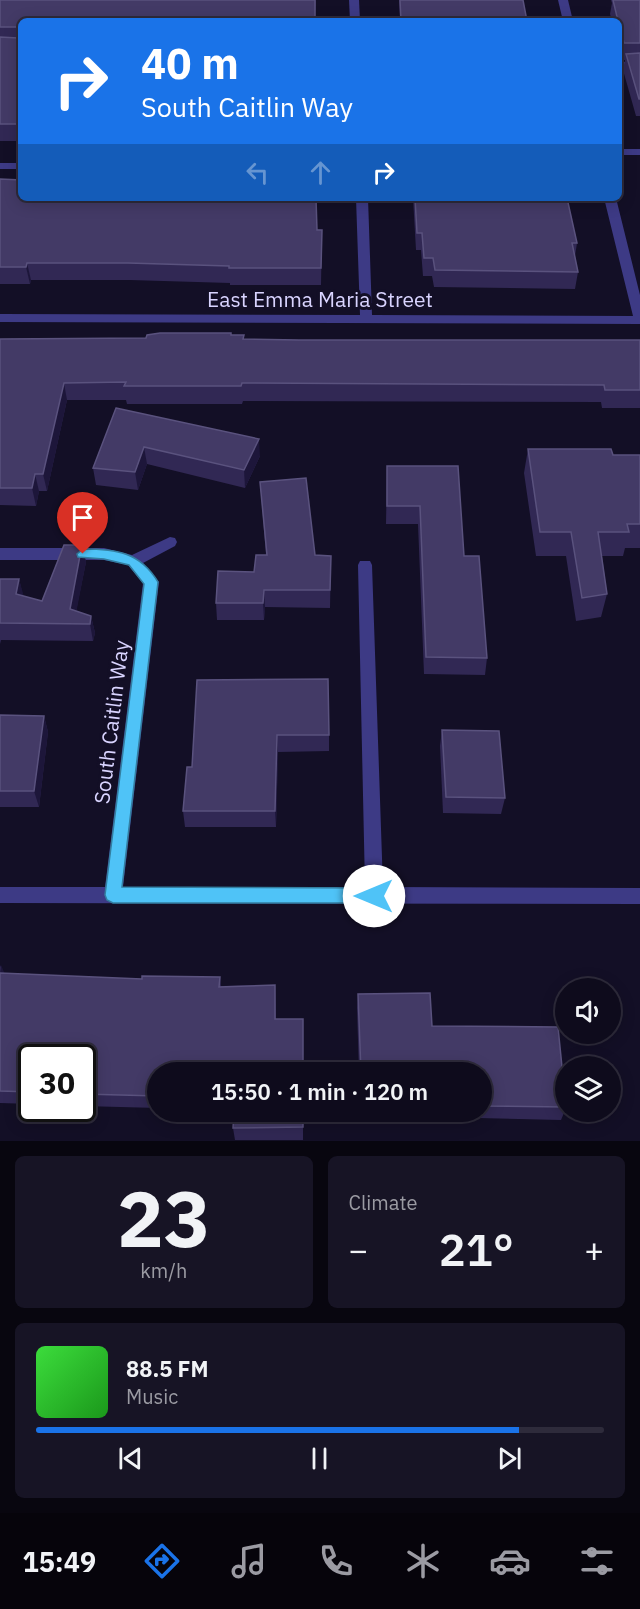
<!DOCTYPE html>
<html lang="en">
<head>
<meta charset="utf-8">
<style>
  :root { --surface:#0e0b1c; --page:#171425; --text:#f1f3f6; --muted:#9b9ba3; --line:#2e2b3b; --accent:#1a73e8 }
  body { margin:0; font-family:"IBM Plex Sans",sans-serif; background:var(--page); color:var(--text); height:100vh; display:flex; flex-direction:column; font-size:22px; white-space:nowrap }
  * { box-sizing:border-box; margin:0 }
  p { font-size:20px; color:var(--muted) }
  .icon { flex:none; width:33px; height:33px; fill:none; stroke:currentColor; stroke-width:2; stroke-linecap:round; stroke-linejoin:round }
  .map { position:relative; height:1141px; overflow:hidden }
  .drawer { display:flex; flex-direction:column; gap:15px; padding:15px; background:#08060f; flex:1 }
  .drawer>* { flex:none }
  .top-card { position:absolute; left:18px; top:18px; width:604px; height:183px; border-radius:9px; box-shadow:0 3px 15px #0003,0 0 0 2px var(--line); background:#1a73e8; color:#fff; overflow:hidden }
  .buttons { position:absolute; left:555px; top:978px; display:grid; gap:12px }
  .buttons a { display:grid; place-items:center; width:66px; height:66px; border-radius:50%; background:var(--surface); box-shadow:0 3px 15px #0003,0 0 0 2px var(--line); font-size:30px }
  .speed { position:absolute; left:18px; top:1044px; display:flex; gap:12px; font-size:30px; font-weight:700; text-align:center }
  .speed>* { display:grid; place-content:center; width:78px; height:78px; border-radius:50%; background:var(--surface); box-shadow:0 3px 15px #0003,0 0 0 2px var(--line); line-height:1 }
  .speed .limit { border:3px solid #111; border-radius:9px; background:#fff; color:#111 }
  .pin { position:absolute; display:grid; place-items:center; width:51px; height:51px; color:#fff; margin:-62px -26px; border-radius:50% 50% 50% 0; rotate:-45deg; box-shadow:0 0 6px #0007 }
  .pin .icon { rotate:45deg }
  .me { position:absolute; width:66px; margin:-33px; rotate:270deg; stroke-linejoin:round; filter:drop-shadow(0 0 4px #0008) }
  .turn { display:flex; align-items:center; gap:21px; height:126px; padding:0 24px; font-size:27px }
  .turn .icon { width:78px; height:78px; stroke-width:2.5 }
  .turn b { display:block; font-size:42px; line-height:51px }
  .lanes { display:flex; align-items:center; height:57px; padding:0 24px; background:#0003; justify-content:center; gap:30px; direction:ltr }
  .lanes .off { opacity:.35 }
  .big { font-size:45px; font-weight:600; line-height:1.1 }
  .drawer .widget { flex:1; display:flex; flex-direction:column; justify-content:center; gap:9px; min-width:0; padding:0 21px; border-radius:9px; background:var(--page) }
  .drawer .dial { align-items:center; gap:0 }
  .dial b { font-size:78px; line-height:1 }
  .song { display:flex; align-items:center; gap:18px }
  .cover { width:72px; height:72px; border-radius:9px; background:linear-gradient(135deg,hsl(120 70% 55%),hsl(120 70% 35%)) }
  .played { height:6px; border-radius:3px; background:linear-gradient(90deg,var(--accent) 85%,var(--line) 85%) }
  .keys { display:flex; justify-content:space-around; direction:ltr }
  .heat { display:flex; justify-content:space-between; align-items:center; font-size:33px; direction:ltr }
  .drawer .tiles { flex:1; display:grid; gap:15px; grid-template-columns:1fr 1fr }
  .widget:last-child { grid-column:span 2 }
  .trip { position:absolute; left:147px; top:1062px; width:345px; height:60px; border-radius:30px; background:var(--surface); box-shadow:0 3px 15px #0003,0 0 0 2px var(--line); font-weight:600; line-height:60px; text-align:center }
  .tab-bar { display:flex; height:96px; justify-content:space-around; align-items:center; background:#06040b; color:var(--muted) }
  .tab-bar .icon { width:42px; height:42px }
  .tab-bar .active { color:var(--accent) }
  .tab-bar b { font-size:27px; color:var(--text) }
  .map>svg:first-child { display:block }
</style>
</head>
<body>
<div class="map">
<svg width="640" height="1141" viewBox="0 0 640 1141">
  <rect width="100%" height="100%" fill="#130f26"/>
  <g fill="none" stroke-linecap="round" stroke-linejoin="round">
    <g fill="#3d3a85" fill-rule="evenodd">
      <polygon points="349,0 359,0 360,21 350,21"/>
      <polygon points="558,0 568,0 573,21 563,21"/>
      <rect x="620" y="62" width="20" height="6"/>
      <rect x="620" y="149" width="20" height="6"/>
      <rect x="0" y="163" width="21" height="6"/>
      <polygon points="356,198 368,198 372,315 633,316 604,198 616,198 640,295 640,324 0,322 0,314 360,315"/>
      <polygon points="170,537 175,538 177,542 175,546 143,563 159,582 123,887 365,887 358,565 360,561 370,561 372,565 383,887 640,888 640,904 0,903 0,887 105,887 143,583 128,565 104,560 0,560 0,548 104,548 132,555"/>
    </g>
  </g>
  <g fill="#312854">
    <polygon points="0,0 316,0 315,21 21,21 21,141 0,141"/>
    <polygon points="399,0 523,0 527,21 400,21"/>
    <polygon points="611,0 640,0 640,116 636,116 623,70 625,60 621,60 620,54 620,21 612,21 610,14 612,3"/>
    <polygon points="0,179 322,230 321,285 230,285 230,283 130,280 31,280 30,284 0,284"/>
    <polygon points="413,198 567,198 577,243 575,256 578,272 575,289 434,287 432,276 423,276 421,250 416,250"/>
    <polygon points="231,335 244,339 299,340 640,340 640,408 602,408 601,402 243,401 242,404 127,404 126,400 67,400 47,491 39,491 36,506 0,505 0,339 146,338"/>
    <polygon points="116,408 260,456 245,488 147,464 138,490 96,485 93,468"/>
    <polygon points="528,449 613,455 640,455 640,548 625,548 623,556 602,556 607,594 601,617 576,621 566,556 536,556 524,473"/>
    <polygon points="387,466 464,556 487,658 485,675 424,674 418,524 386,524"/>
    <polygon points="260,482 315,555 331,556 330,608 265,607 264,620 217,620 216,603 254,572 266,555"/>
    <polygon points="82,545 86,562 76,611 91,616 95,633 93,641 1,640 0,644 0,579 19,579 23,596 42,601"/>
    <polygon points="197,680 329,735 329,751 278,752 276,827 185,827 183,811 192,767"/>
    <polygon points="0,715 44,716 48,732 39,807 0,807"/>
    <polygon points="442,730 505,798 501,814 443,813 440,746"/>
    <polygon points="0,965 4,974 142,979 220,977 221,986 275,985 276,1019 158,1072 158,1108 82,1106 82,1058 32,1058 32,1104 0,1103"/>
    <polygon points="358,994 432,1026 566,1103 566,1108 561,1120 478,1118 477,1113 361,1115 361,1112 482,1112 482,1072 359,1072 357,1008"/>
    <polygon points="303,1112 303,1140 235,1140 233,1128"/>
  </g>
  <g fill="#1d163a">
    <polygon points="27,263 31,280 30,284 26,267"/>
    <polygon points="64,383 67,400 47,491 43,474"/>
    <polygon points="259,439 260,456 245,488 244,470"/>
    <polygon points="144,447 147,464 138,490 135,472"/>
    <polygon points="35,474 39,491 36,506 32,488"/>
    <polygon points="82,545 86,562 74,624 70,609"/>
    <polygon points="19,579 24,597 16,594"/>
    <polygon points="264,590 265,607 264,620 263,603"/>
    <polygon points="91,616 95,633 93,641 90,624"/>
    <polygon points="44,716 48,732 39,807 34,791"/>
    <polygon points="277,735 278,752 276,827 275,811"/>
    <polygon points="1,965 7,979 0,975"/>
  </g>
  <g fill="#433a66" stroke="#5a527e" stroke-width="1.5">
    <polygon points="0,0 315,0 315,21 21,21 21,124 0,124 0,37 18,38 20,29 18,27 0,27"/>
    <polygon points="400,0 523,0 527,21 401,21"/>
    <polygon points="613,0 640,0 640,43 624,43 620,25 620,21 618,21"/>
    <polygon points="640,53 640,99 639,99 626,54"/>
    <polygon points="0,179 21,180 21,198 316,198 317,230 322,230 321,268 229,268 229,266 128,263 27,263 26,267 0,267"/>
    <polygon points="415,198 567,198 577,243 572,243 578,272 435,270 433,258 424,258 422,233 417,233"/>
    <polygon points="160,333 231,333 231,335 244,335 243,339 299,340 640,340 640,390 605,390 604,385 242,383 241,386 124,386 126,382 64,383 43,474 35,474 32,488 0,488 0,339 146,338 147,335"/>
    <polygon points="116,408 259,439 244,470 144,447 135,472 93,468"/>
    <polygon points="528,449 611,449 613,455 640,455 640,524 627,524 629,532 598,532 607,594 582,598 571,532 540,532"/>
    <polygon points="387,466 458,466 464,556 479,556 487,658 426,657 420,506 387,506"/>
    <polygon points="306,478 315,555 331,556 330,590 264,590 263,603 216,603 218,571 254,572 256,555 267,555 260,482"/>
    <polygon points="64,545 82,545 70,609 91,616 90,624 0,623 0,579 19,579 16,594 42,601"/>
    <polygon points="328,679 329,735 277,735 275,811 183,811 187,767 192,767 197,680"/>
    <polygon points="0,715 44,716 34,791 0,791"/>
    <polygon points="442,730 499,731 505,798 446,797"/>
    <polygon points="0,973 142,979 142,976 220,977 219,987 275,985 275,1019 303,1019 303,1072 158,1072 158,1096 82,1094 82,1058 32,1058 32,1092 0,1091"/>
    <polygon points="430,993 432,1026 558,1027 566,1107 482,1106 482,1072 361,1072 358,994"/>
    <polygon points="234,1112 303,1112 303,1127 233,1128"/>
  </g>
  <path fill="#4fc3f7" stroke="#337fa1" stroke-width="1.5" d="M 83,549 C 116,549 140,552 158,582 L 122,887 L 374,888 L 380,890 L 382,896 L 380,901 L 374,903 L 113,903 L 107,900 L 105,895 L 144,584 L 129,565 L 104,559 L 78,557 L 77,554 Z"/>
  <g text-anchor="middle" dominant-baseline="central" stroke-width="6" stroke-linejoin="round" paint-order="stroke">
    <g font-size="21" fill="#d9d4ff" stroke="#130f26">
      <text x="320" y="299">East Emma Maria Street</text>
      <text transform="translate(111 722) rotate(-83)">South Caitlin Way</text>
    </g>
  </g>
</svg>
<div class="buttons">
<a><svg class="icon" aria-label="sound" viewBox="0 0 24 24"><path d="M4 9h4l5-4v14l-5-4H4zM17 9q2 3 0 6"/></svg></a>
<a><svg class="icon" aria-label="layers" viewBox="0 0 24 24"><path d="M12 4l9 5-9 5-9-5zM3 14l9 5 9-5"/></svg></a>
</div>
<div class="speed"><div class="limit">30</div></div>
<div class="pin" style="left:83px;top:554px;background:#d93025"><svg class="icon" aria-label="arrive" viewBox="0 0 24 24"><path d="M6 21V4h12l-3 4 3 4H6"/></svg></div>
<svg class="me" style="left:374px;top:896px" viewBox="-20 -20 40 40"><circle r="19" fill="#fff"/><path d="M0-13L10 11 0 6-10 11z" fill="#4fc3f7"/></svg>
<div class="trip">15:50 · 1 min · 120 m</div>
<div class="top-card">
<div class="turn"><svg class="icon" aria-label="right" viewBox="0 0 24 24"><path d="M7 20v-9h11M14 6l5 5-5 5"/></svg><div><b>40 m</b>South Caitlin Way</div></div>
<div class="lanes"><svg class="icon off" aria-label="left" viewBox="0 0 24 24"><path d="M17 20v-9H6M10 6l-5 5 5 5"/></svg><svg class="icon off" aria-label="ahead" viewBox="0 0 24 24"><path d="M12 20V5M6 11l6-6 6 6"/></svg><svg class="icon" aria-label="right" viewBox="0 0 24 24"><path d="M7 20v-9h11M14 6l5 5-5 5"/></svg></div>
</div>
</div>
<section class="drawer">
<div class="tiles">
<div class="widget dial"><b>23</b><p>km/h</p></div>
<div class="widget"><p>Climate</p>
<div class="heat"><a>−</a><b class="big">21°</b><a>+</a></div>
</div>
<div class="widget">
<div class="song"><i class="cover"></i><div><b>88.5 FM</b><p>Music</p></div></div>
<div class="played"></div>
<div class="keys"><svg class="icon" aria-label="previous" viewBox="0 0 24 24"><path d="M18 5L8 12l10 7zM5 5v14"/></svg><svg class="icon" aria-label="pause" viewBox="0 0 24 24"><path d="M8 5v14M16 5v14"/></svg><svg class="icon" aria-label="next" viewBox="0 0 24 24"><path d="M6 5l10 7-10 7zM19 5v14"/></svg></div>
</div>
</div>
</section>
<nav class="tab-bar">
<b>15:49</b>
<svg class="icon active" aria-label="directions" viewBox="0 0 24 24"><path d="M12 3l9 9-9 9-9-9zM9 14v-3h6M13 9l2 2-2 2"/></svg>
<svg class="icon" aria-label="music" viewBox="0 0 24 24"><path d="M9 18V5l10-2v13"/><circle cx="6" cy="18" r="3"/><circle cx="16" cy="16" r="3"/></svg>
<svg class="icon" aria-label="phone" viewBox="0 0 24 24"><path d="M5 4h4l2 5-3 2q2 4 5 5l2-3 5 2v4C11 20 4 13 5 4z"/></svg>
<svg class="icon" aria-label="climate" viewBox="0 0 24 24"><path d="M12 3v18M4 7l16 10M4 17L20 7"/></svg>
<svg class="icon" aria-label="car" viewBox="0 0 24 24"><path d="M5 17H2v-5l4-1 3-4h7l3 4 3 1v5h-3M9 17h6M6 11h13"/><circle cx="7" cy="17" r="2"/><circle cx="17" cy="17" r="2"/></svg>
<svg class="icon" aria-label="filters" viewBox="0 0 24 24"><path d="M4 7h16M4 17h16"/><circle cx="9" cy="7" r="2"/><circle cx="15" cy="17" r="2"/></svg>
</nav>
</body>
</html>
